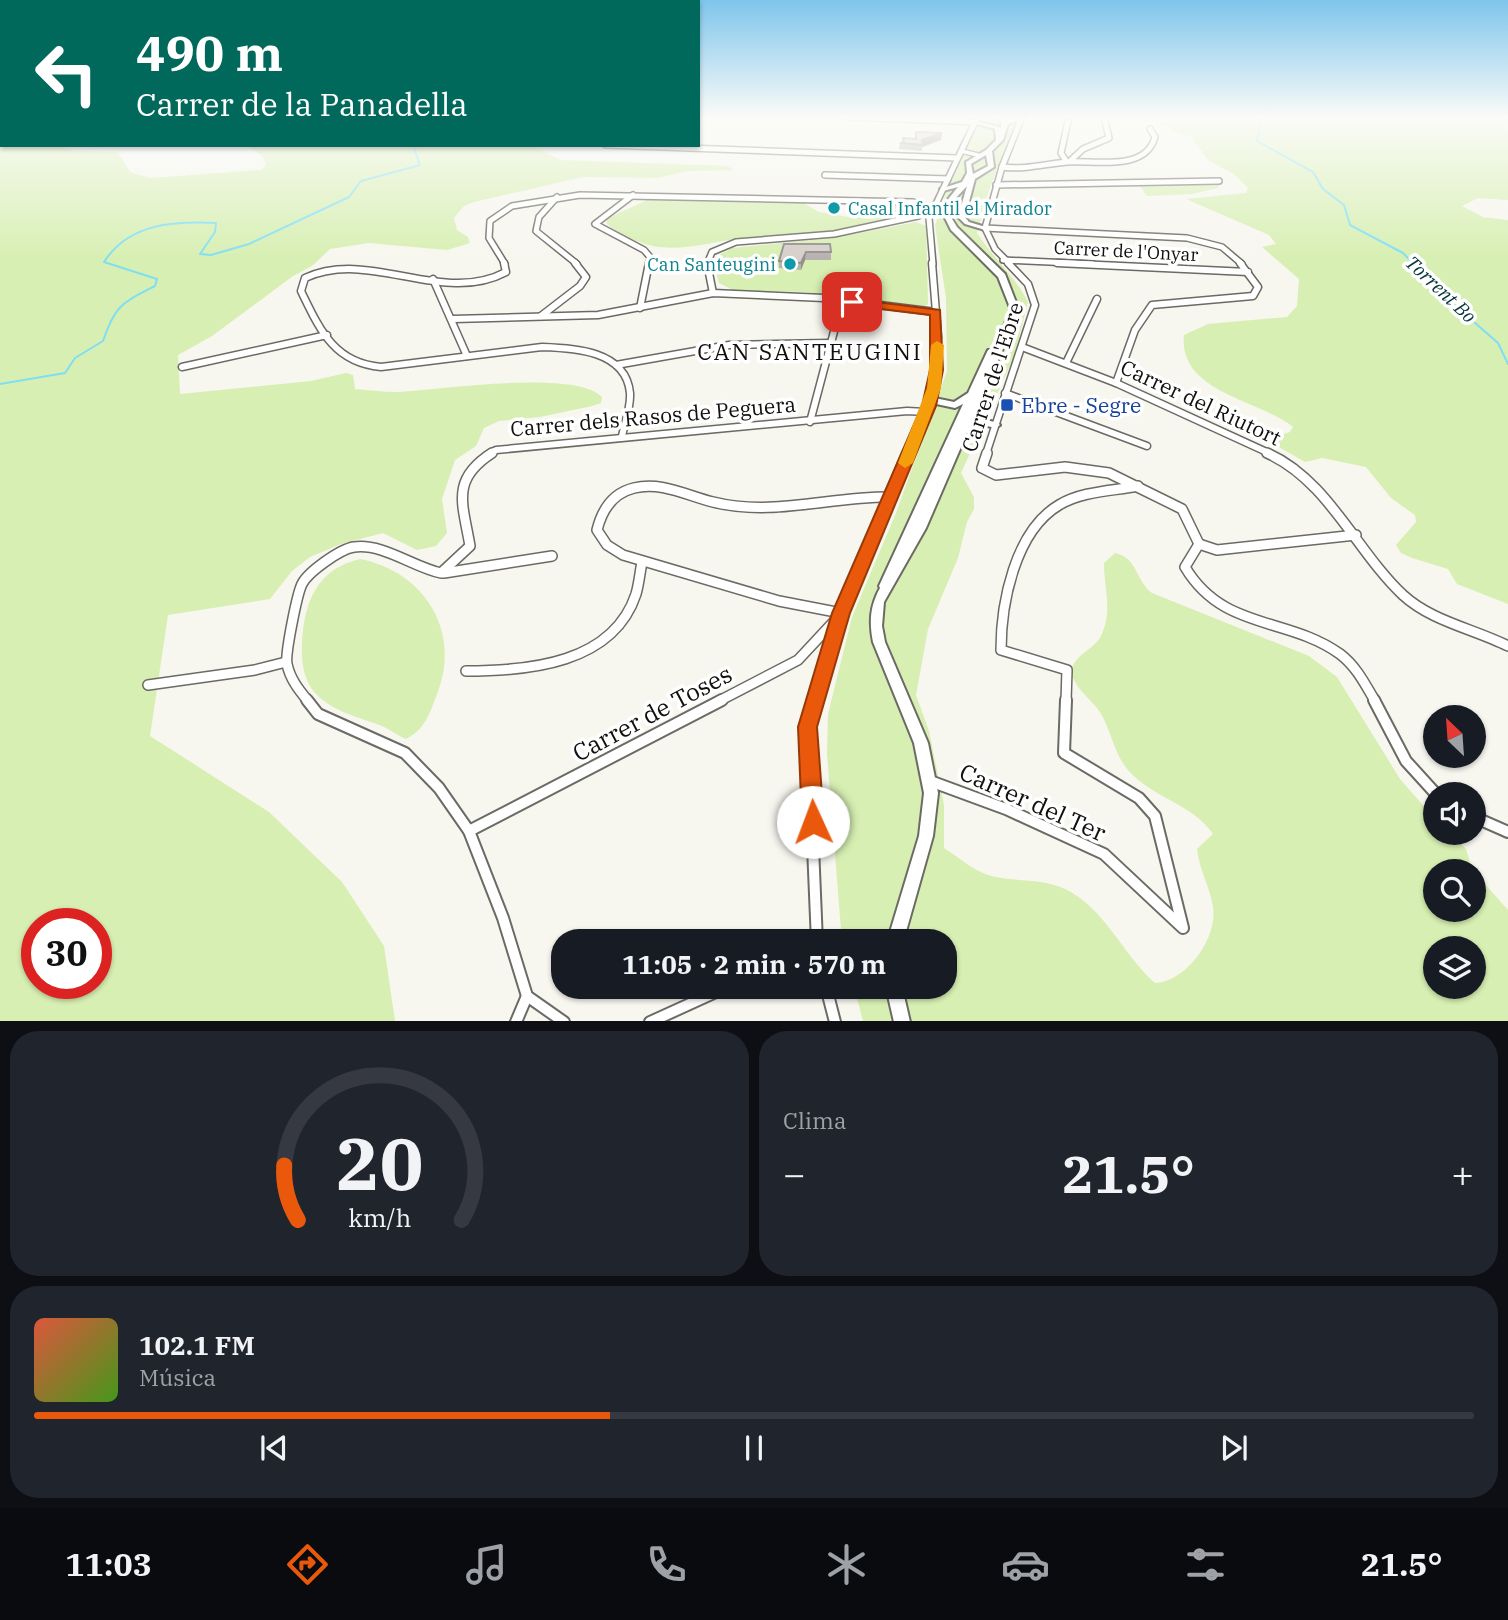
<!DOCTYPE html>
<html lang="es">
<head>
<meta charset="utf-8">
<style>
  :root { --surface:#171b24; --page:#20242c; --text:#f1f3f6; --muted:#9ea1a6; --line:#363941; --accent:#ea580c }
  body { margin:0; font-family:"IBM Plex Serif",serif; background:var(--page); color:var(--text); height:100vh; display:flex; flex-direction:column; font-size:26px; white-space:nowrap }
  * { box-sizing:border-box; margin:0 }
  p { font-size:23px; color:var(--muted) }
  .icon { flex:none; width:38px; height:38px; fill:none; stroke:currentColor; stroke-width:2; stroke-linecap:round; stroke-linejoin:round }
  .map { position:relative; height:1021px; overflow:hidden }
  .details { display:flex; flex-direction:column; gap:10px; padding:10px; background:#0d0f14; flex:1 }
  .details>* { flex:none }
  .banner { position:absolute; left:0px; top:0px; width:700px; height:147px; box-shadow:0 2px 5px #0004; background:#00695c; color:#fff; overflow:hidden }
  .needle { width:46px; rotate:335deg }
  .buttons { position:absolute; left:1423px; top:705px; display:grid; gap:14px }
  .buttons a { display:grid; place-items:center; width:63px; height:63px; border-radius:50%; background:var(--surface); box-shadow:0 2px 5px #0004; font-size:35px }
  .speed { position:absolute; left:21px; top:908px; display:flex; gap:14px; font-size:35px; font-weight:700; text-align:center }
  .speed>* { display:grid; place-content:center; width:91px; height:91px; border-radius:50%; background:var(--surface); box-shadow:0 2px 5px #0004; line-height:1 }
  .speed .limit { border:10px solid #d22; background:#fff; color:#111 }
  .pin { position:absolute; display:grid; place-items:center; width:60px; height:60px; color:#fff; margin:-30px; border-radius:14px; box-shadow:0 4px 10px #0006 }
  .me { position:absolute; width:77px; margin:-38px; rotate:358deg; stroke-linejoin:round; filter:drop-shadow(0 0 5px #0008) }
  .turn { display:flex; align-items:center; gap:24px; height:147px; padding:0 21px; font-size:32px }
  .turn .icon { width:91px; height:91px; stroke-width:2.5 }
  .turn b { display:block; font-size:49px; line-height:60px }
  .big { font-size:52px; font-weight:700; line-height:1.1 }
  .details .widget { flex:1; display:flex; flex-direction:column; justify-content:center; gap:10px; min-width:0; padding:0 24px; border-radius:28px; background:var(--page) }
  .details .dial { align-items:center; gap:0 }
  .dial svg { height:182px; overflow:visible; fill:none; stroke:var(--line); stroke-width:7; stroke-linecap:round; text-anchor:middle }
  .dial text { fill:var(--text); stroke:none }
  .song { display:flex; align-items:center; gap:21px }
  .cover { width:84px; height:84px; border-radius:10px; background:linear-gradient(135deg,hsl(10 70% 55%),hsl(100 70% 35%)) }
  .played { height:7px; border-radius:4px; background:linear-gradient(90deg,var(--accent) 40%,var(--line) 40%) }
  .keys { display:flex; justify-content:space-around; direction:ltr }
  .heat { display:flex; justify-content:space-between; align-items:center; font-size:38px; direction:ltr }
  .details .tiles { flex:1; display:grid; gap:10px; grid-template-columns:1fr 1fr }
  .widget:last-child { grid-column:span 2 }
  .trip { position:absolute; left:551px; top:929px; width:406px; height:70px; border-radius:28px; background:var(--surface); box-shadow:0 2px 5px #0004; font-weight:700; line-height:70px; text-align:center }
  .tab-bar { display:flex; height:112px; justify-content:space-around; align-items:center; background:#090b0e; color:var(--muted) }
  .tab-bar .icon { width:49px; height:49px }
  .tab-bar .current { color:var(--accent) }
  .tab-bar b { font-size:32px; color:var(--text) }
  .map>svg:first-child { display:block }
</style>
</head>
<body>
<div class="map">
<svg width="1508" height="1022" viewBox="0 0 1508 1022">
  <rect width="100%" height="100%" fill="#f7f6ef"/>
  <g fill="#d7efb2" fill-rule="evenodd">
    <path d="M 982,117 L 1017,117 L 989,190 L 977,233 C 993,258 1015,276 1028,302 L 1014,357 L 961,473 L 974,497 L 974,509 L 967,522 L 958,558 L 928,629 L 916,695 L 929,731 L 944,805 L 944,848 C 960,858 977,874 996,877 C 1020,882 1042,878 1065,889 C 1106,909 1122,954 1155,983 C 1186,982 1218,938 1213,907 C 1210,887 1199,869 1197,849 L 1213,834 C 1193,804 1152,798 1128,770 C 1114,754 1111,730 1100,712 C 1092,700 1074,688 1072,673 C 1070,657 1095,649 1101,636 C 1113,611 1104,589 1104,563 L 1115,553 C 1138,558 1135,580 1152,593 L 1309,656 L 1337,677 L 1400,779 L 1435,819 L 1435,833 L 1451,833 L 1466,849 L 1473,872 L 1435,872 L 1435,910 L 1474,910 L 1474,872 L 1508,910 L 1508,1021 L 863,1021 L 854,987 L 945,987 L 945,942 L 842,942 L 827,754 L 828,714 L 852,617 L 896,513 L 947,371 L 946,298 L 935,225 L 945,196 ZM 1435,948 L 1474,948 L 1474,987 L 1435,987 Z"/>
    <path d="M 1143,117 L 1508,117 L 1508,200 L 1478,198 L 1462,206 L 1483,217 L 1508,220 L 1508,604 L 1457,584 L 1448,569 L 1412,558 L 1401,553 L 1396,545 L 1416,522 L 1415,515 L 1391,498 L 1366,467 L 1322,458 L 1305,462 L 1272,443 L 1271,438 L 1290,432 L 1293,427 C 1261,400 1178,393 1184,335 L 1208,324 L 1287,317 L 1297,306 L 1299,279 L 1262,247 L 1276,244 L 1269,235 L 1186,199 L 1246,193 L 1248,188 L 1235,175 L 1208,160 L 1192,138 Z"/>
    <path d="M 0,135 L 2,145 L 54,145 L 73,151 L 118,152 L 130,172 L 150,178 L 261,170 L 266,166 L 264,158 L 247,145 L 531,145 L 560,160 L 727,166 L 734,170 L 687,171 L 658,178 L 583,177 L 474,202 L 464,206 L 454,218 L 457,230 L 468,237 L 470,243 L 447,250 L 368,243 L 330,249 L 312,266 L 293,276 L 212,336 L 178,355 L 180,394 L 311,381 L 346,373 L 353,375 L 355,389 C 369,390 384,392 398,392 C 439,390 574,369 602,397 L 601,403 L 592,406 L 540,417 L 499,421 L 484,428 L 476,446 L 455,460 L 442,499 L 447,533 L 436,546 L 417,550 L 383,533 L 341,544 L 310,557 L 292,571 L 270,599 L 168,615 L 150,736 L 269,812 L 342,882 L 384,946 L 395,1021 L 0,1021 ZM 37,924 L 96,924 L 96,984 L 37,984 Z"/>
    <polygon points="1219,184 1218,188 1192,194 1147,196 1140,186"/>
    <path d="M 656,196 L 802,202 L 819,212 L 848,217 L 853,203 L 897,205 L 906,213 C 864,235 788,232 741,238 C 713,242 688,250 660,247 C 645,246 617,234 606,223 L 608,218 Z"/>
    <polygon points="916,222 926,226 928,304 925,306 804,292 733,290 719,283 715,268 719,255 732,248 833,238"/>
    <path d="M 360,559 C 426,572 463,634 436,697 C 429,715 424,730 406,739 C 398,736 391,730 382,726 C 359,717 328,711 312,689 C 303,677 301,658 302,643 C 304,602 317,569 360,559 Z"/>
  </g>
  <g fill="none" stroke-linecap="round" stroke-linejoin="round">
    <g stroke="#80def3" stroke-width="2">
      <polyline points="1262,117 1257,141 1313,172 1323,189 1344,205 1350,225 1403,253 1450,301 1498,343 1508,364"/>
      <path d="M 0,384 L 65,373 L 75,358 L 103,341 C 115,305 122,303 155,286 L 157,279 L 104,262 C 129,223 174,221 216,223 L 215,232 L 200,254 L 211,255 L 249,244 L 349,197 L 361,181 L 420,165 L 413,145"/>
    </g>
    <g stroke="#6b6a64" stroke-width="6">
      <polyline id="pedestrian" points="961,151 978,155"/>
    </g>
    <g stroke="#6b6a64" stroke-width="8">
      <g id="minor-far3">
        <polyline points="848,117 976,122"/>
        <polyline points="606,145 957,158"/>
        <polyline points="1066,161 1061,153 1068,121"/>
        <polyline points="1070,161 1083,149 1109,138 1104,117"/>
        <path d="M 1002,167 C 1024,170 1045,164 1067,162 C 1094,160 1146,172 1155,137 L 1150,129"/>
        <polyline points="825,175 948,179"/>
        <polyline points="996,185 1219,181"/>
        <polyline points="633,195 595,224 644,250 650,257 649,264"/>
        <polyline points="557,197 539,217 536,231 577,264"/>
        <polyline points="934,208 976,120"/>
        <polyline points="985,228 1187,238 1222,247 1242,264"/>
        <polyline points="1003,260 1093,264"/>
        <polyline points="505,264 489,238 490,221 512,206 580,195 913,202 934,208 929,218 933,264"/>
        <polyline points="707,264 712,252 736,242 834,234 918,216"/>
        <polyline points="1010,264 995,249 985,228 1002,167 1022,117"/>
      </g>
    </g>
    <g stroke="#6b6a64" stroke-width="9">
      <g id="minor-far2">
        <path d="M 504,263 L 506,272 C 442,306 370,248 305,278 L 301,291 C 320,330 334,363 381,367 L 542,347 C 573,348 626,350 630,393 C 631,407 625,422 622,436"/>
        <polyline points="707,263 713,293"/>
        <polyline points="1057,263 1248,272"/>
        <polyline points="433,279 467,356"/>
        <polyline points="640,308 649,263"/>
        <polyline points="541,316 580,286 586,277 575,263"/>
        <polyline points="453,319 598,315 713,293 824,298 936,312"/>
        <polyline points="1022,347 1116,383 1271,454"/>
        <polyline points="1066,363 1097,299"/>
        <polyline points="616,365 729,345 830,343"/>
        <polyline points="182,367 327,335"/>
        <polyline points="1116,383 1135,330 1152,305 1253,296 1258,287 1240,263"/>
        <polyline points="1005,393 1147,446"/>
        <polyline points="810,422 836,324 837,300"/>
        <polyline points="489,454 496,450 907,411 926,412"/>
        <polyline points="907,454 934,388 938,337 932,263"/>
        <polyline points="986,454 1035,305 1028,284 1008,263"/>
      </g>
    </g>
    <g stroke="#6b6a64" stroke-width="12">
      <g id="minor-far1">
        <polyline points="987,453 982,468 996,475 1065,467 1109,473 1182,509 1199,544"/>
        <path d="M 1267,453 C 1328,480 1356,551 1403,595 C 1431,621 1474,629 1508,646"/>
        <path d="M 1199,544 L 1185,567 C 1223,631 1287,616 1340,654 C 1356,666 1365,684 1375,701"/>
        <polyline points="1199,544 1217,550 1356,535"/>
        <polyline points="444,573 552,556"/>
        <path d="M 841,613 L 779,601 L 623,555 L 607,545 L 597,530 C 602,510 613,493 634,488 C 661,481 688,496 713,502 C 773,517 831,496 891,497"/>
        <path d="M 466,671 C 528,671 613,664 636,594 C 639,584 640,572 642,562"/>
        <polyline points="148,685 255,670 286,662"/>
        <path d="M 308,701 C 299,690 290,679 287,664 C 285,654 297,594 302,584 C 308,572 340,549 354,547 C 383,543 413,567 441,573 L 470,546 C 463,504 450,480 492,453"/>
        <polyline points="719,701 798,660 839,616"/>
        <polyline points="815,701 841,613 907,453"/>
        <path d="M 1066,701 L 1067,670 L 1001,650 C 1001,603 1015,531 1059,505 C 1082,491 1113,491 1138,486"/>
      </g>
    </g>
    <g stroke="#6b6a64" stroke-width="14">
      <g id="minor">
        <polyline points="307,700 318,714 405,753 439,788 469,831 503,918 527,996 564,1022"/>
        <polyline points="816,700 808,727 817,942"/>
        <polyline points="1374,700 1406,761 1436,794"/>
        <polyline points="930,781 1006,809 1104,854 1183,928 1155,816 1139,798 1064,753 1066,700"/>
        <polyline points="1474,817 1508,832"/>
        <polyline points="469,831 722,700"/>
        <polyline points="826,987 835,1022"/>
        <polyline points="516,1022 527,996"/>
        <polyline points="650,1022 727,987"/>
      </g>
    </g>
    <g stroke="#6b6a64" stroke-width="4">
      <g id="secondary">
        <path d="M 1001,117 L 1007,117 L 1007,120 L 1018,117 L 1025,118 L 1008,124 L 1003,140 L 992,151 L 994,167 L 975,179 L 965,217 L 969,222 L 989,228 L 985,230 L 965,224 L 958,217 L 967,186 L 955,199 L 949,214 L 957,227 L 1005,274 L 1019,310 L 972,422 L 979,418 L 998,423 L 1000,425 L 995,428 L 980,424 L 967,433 L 926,528 L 884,602 L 882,626 L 885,642 L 928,743 L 938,793 L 933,836 L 903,942 L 887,942 L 919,836 L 924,793 L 914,743 L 873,642 C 869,622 870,606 880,588 L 879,586 L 963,404 L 955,408 L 927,402 L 925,400 L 930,397 L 954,402 L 968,393 L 987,352 L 988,350 L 993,350 L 1011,310 L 998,277 L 951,230 L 943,214 L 949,198 L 958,187 L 943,191 L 940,189 L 962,182 L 967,173 L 966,162 L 986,150 L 996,140 L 995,129 L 974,123 L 974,121 L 1000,127 L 1001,130 ZM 986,155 L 988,166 L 973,174 L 971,164 Z"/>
        <polygon points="886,987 902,987 910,1022 894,1022"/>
      </g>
    </g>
    <use href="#pedestrian" stroke="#fff" stroke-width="3.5"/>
    <use href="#minor-far3" stroke="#fff" stroke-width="5"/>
    <use href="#minor-far2" stroke="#fff" stroke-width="6"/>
    <use href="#minor-far1" stroke="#fff" stroke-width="9"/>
    <use href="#minor" stroke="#fff" stroke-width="10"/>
    <use href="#secondary" fill="#fff" fill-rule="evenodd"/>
  </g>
  <g fill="#b7b1af">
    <polygon points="916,132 942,133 941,140 922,147 922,151 899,149 900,143 902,143 903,138 915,139"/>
    <polygon points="784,244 831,252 831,260 805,260 801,270 779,268 779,261"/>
  </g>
  <g fill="#95908e">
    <polygon points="942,133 941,140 922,147 922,140"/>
    <polygon points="806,252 805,260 801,270 801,263"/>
  </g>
  <g fill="#d5cecb" stroke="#95908e" stroke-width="2">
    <polygon points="916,132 942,133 922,140 923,145 900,143 904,143 903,138 916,139"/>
    <polygon points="784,244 830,244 831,252 806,252 801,263 779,261"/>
  </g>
  <linearGradient id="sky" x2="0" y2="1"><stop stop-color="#7ec5ec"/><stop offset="0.45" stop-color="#fbfbf8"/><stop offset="1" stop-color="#fbfbf8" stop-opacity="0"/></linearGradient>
  <rect width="1508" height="260" fill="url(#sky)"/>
  <polygon fill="#ea580c" stroke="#983908" stroke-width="2" points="852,299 940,310 943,370 936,406 850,613 817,727 824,822 821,829 813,832 805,829 802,822 798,727 832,613 922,406 930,370 930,315 848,305 848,300"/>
  <polygon fill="#f59e0b" points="937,341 944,345 941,388 913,463 905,468 898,463 927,388 931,345"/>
  <g fill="#0f9aa8" stroke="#fff" stroke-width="2.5">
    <circle cx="834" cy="208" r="7"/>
    <circle cx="790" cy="264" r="7"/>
  </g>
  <rect fill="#1a4fb4" stroke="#fff" stroke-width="2.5" x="1000" y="398" width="14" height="14" rx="3.5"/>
  <g text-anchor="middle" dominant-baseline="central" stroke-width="7" stroke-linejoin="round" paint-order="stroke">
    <g font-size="18" fill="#0d838f" stroke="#fff" text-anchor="start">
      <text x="848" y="208">Casal Infantil el Mirador</text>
      <text x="776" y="264" text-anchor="end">Can Santeugini</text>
    </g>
    <g font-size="18" fill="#11100e" stroke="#fff">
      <text transform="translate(1126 251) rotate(3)">Carrer de l'Onyar</text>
    </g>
    <g font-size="19" font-style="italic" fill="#04323b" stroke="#fff">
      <text transform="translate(1441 289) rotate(43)">Torrent Bo</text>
    </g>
    <g font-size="21" fill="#11100e" stroke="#fff">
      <text transform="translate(992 377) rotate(-72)">Carrer de l'Ebre</text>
      <text transform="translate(1201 402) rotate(25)">Carrer del Riutort</text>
      <text transform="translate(653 416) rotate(-5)">Carrer dels Rasos de Peguera</text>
    </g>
    <g font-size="21" fill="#164399" stroke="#fff" text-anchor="start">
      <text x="1021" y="405">Ebre - Segre</text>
    </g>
    <g font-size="23" letter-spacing="2" fill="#11100e" stroke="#fff">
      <text x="810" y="351">CAN SANTEUGINI</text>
    </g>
    <g font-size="24" fill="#11100e" stroke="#fff">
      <text transform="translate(652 713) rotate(-28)">Carrer de Toses</text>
      <text transform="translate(1033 802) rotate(24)">Carrer del Ter</text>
    </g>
  </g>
</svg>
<div class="buttons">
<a><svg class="needle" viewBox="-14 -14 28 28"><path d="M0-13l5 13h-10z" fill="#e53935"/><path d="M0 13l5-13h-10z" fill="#9ea1a6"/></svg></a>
<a><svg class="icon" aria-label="sound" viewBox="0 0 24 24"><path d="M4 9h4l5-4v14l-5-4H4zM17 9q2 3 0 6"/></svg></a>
<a><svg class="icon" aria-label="search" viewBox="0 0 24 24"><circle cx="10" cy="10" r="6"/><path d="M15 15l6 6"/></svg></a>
<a><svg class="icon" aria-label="layers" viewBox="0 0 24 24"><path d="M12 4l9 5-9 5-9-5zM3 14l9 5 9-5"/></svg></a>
</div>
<div class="speed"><div class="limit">30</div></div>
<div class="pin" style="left:852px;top:302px;background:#d93025"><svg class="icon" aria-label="arrive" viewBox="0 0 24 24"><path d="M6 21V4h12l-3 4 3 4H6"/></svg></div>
<svg class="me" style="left:813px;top:822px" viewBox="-20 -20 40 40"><circle r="19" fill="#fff"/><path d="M0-13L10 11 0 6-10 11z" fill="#ea580c"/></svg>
<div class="trip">11:05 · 2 min · 570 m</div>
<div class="banner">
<div class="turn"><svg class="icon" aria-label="left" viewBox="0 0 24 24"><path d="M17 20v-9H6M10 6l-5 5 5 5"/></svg><div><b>490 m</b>Carrer de la Panadella</div></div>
</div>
</div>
<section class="details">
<div class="tiles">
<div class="widget dial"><svg viewBox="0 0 100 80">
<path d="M14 69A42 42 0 1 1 86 69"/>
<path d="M14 69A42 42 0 0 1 8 45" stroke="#ea580c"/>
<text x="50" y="56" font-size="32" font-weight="700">20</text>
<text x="50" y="72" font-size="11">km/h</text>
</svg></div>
<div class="widget"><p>Clima</p>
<div class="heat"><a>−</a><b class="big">21.5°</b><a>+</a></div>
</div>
<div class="widget">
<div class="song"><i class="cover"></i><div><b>102.1 FM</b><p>Música</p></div></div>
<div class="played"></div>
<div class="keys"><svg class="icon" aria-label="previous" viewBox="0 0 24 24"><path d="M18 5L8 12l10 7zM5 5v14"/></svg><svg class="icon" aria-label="pause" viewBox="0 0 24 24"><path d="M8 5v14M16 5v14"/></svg><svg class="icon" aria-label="next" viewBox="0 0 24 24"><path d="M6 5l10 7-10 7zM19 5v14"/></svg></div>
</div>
</div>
</section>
<nav class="tab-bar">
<b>11:03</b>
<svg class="icon current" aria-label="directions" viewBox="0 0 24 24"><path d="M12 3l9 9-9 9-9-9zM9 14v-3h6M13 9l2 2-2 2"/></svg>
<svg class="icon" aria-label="music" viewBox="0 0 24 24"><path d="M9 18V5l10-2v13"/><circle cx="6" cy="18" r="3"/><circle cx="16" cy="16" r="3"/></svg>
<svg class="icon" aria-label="phone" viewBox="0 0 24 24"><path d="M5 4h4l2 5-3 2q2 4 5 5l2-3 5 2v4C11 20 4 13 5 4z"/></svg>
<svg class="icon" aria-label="climate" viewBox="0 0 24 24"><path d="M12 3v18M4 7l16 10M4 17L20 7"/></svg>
<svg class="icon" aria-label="car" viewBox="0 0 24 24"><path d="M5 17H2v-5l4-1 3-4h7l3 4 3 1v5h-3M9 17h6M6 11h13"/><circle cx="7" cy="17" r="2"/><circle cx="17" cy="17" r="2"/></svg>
<svg class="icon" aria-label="filters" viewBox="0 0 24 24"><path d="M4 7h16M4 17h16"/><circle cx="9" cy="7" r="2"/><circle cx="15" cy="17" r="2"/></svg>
<b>21.5°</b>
</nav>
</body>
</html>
